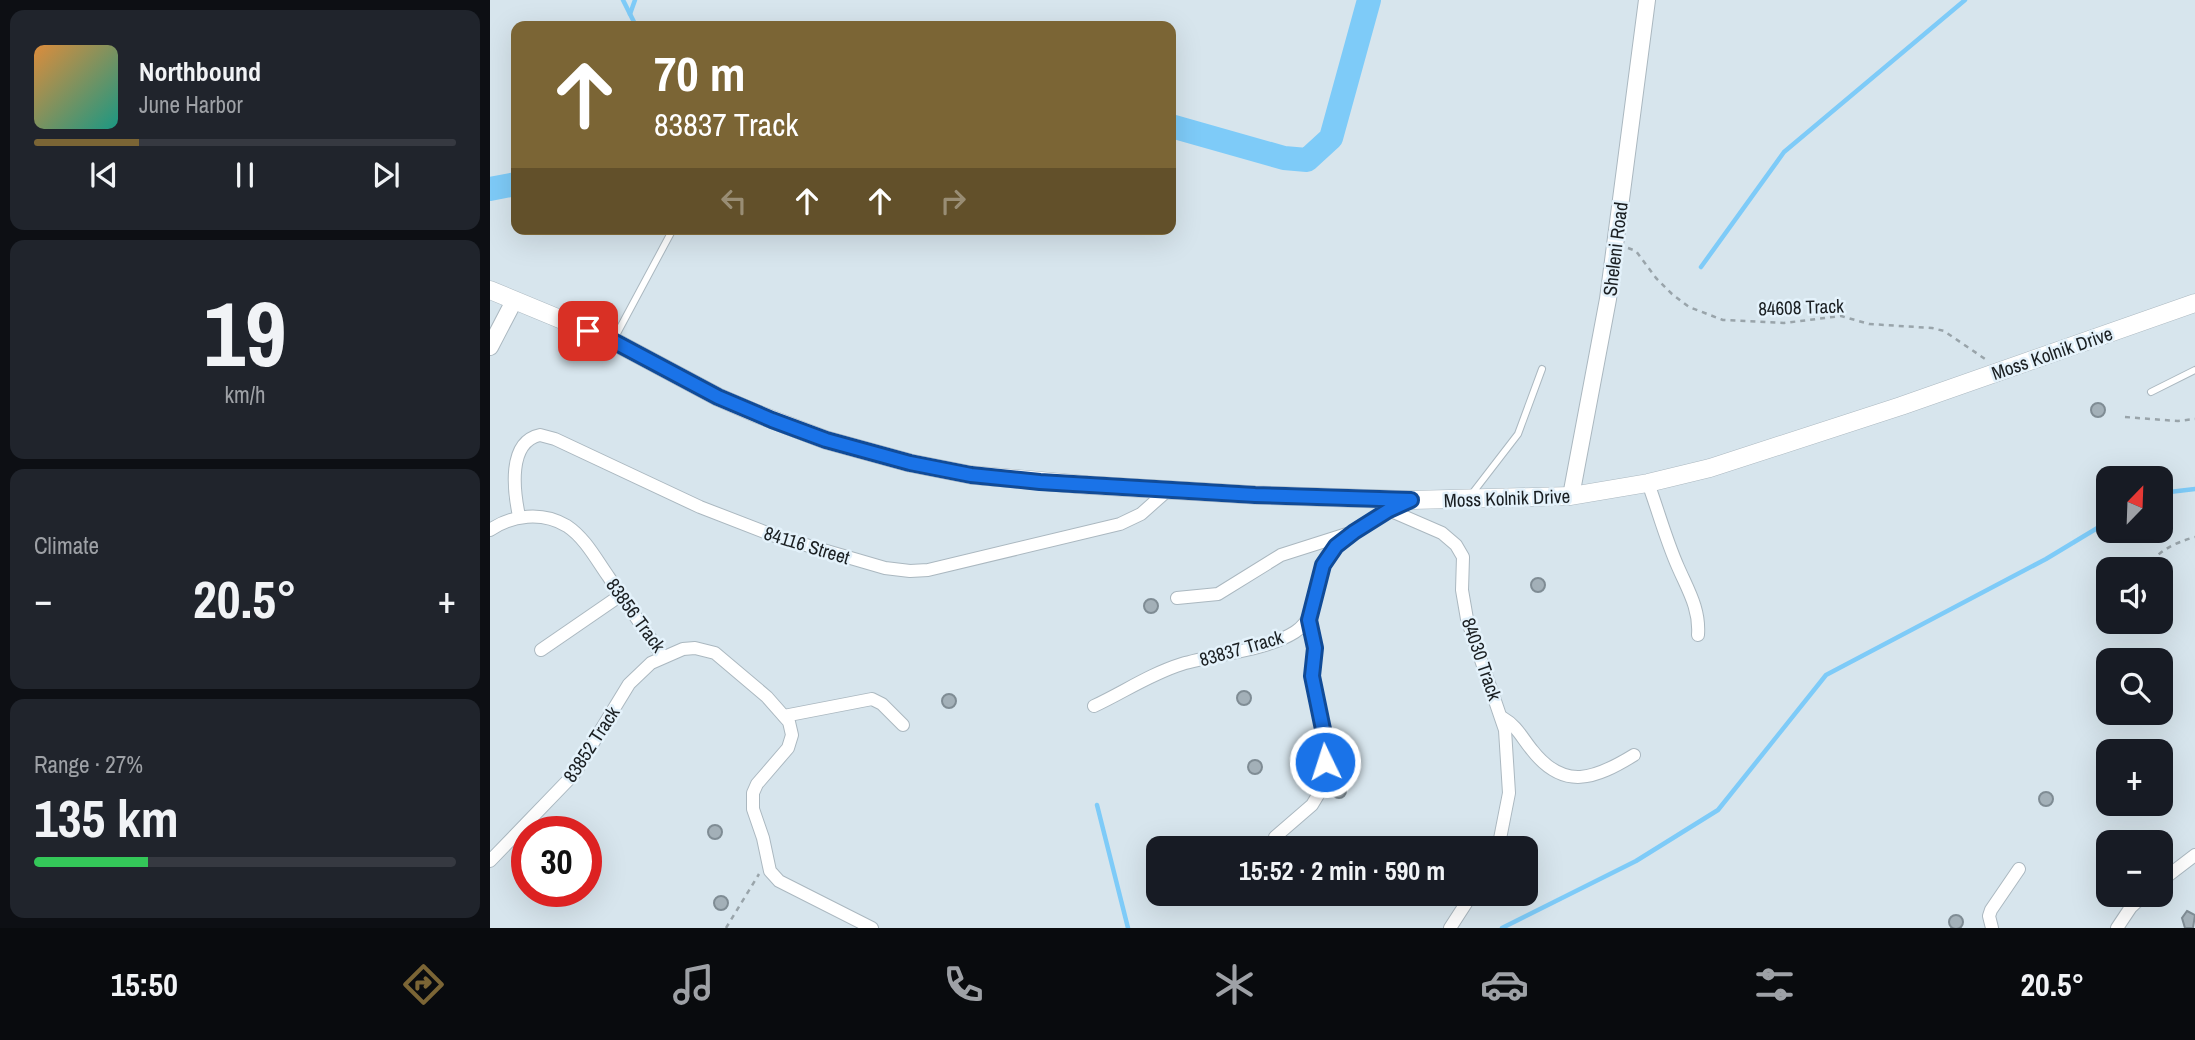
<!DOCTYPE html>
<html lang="en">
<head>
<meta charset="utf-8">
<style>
  :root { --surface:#171b24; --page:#20242c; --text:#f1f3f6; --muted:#9ea1a6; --line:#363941; --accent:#7b6535 }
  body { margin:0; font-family:"Archivo Narrow",sans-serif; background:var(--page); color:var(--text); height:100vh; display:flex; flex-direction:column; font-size:26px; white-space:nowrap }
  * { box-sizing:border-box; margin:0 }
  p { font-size:23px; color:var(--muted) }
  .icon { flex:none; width:38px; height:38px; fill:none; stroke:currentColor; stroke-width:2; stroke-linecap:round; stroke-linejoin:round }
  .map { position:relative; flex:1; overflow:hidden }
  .panel { display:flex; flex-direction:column; gap:10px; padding:10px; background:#0d0f14; width:490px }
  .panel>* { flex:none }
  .guide { position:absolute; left:21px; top:21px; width:665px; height:214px; border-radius:14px; box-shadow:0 7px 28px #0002; background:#7b6535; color:#fff; overflow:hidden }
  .needle { width:46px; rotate:23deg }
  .controls { position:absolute; left:1606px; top:466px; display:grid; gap:14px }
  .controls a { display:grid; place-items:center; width:77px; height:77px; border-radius:14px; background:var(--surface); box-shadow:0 7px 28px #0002; font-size:35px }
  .speed { position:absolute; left:21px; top:816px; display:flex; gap:14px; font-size:35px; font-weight:700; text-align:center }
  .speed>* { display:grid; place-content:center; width:91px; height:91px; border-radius:50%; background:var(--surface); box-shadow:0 7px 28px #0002; line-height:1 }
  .speed .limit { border:10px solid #d22; background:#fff; color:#111 }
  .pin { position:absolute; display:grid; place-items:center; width:60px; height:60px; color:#fff; margin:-30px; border-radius:14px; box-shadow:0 4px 10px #0006 }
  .me { position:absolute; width:77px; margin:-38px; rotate:356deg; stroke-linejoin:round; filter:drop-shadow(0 0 5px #0008) }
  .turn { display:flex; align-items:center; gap:24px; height:147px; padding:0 28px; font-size:32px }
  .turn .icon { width:91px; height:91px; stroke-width:2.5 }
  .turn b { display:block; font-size:49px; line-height:60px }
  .lanes { display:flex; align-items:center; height:66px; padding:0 28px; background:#0003; justify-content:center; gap:35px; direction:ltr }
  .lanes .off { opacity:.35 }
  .big { font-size:52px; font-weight:700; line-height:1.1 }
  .panel .tile { flex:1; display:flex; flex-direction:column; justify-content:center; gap:10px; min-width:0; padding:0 24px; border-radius:14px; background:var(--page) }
  .panel .dial { align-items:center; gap:0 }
  .dial b { font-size:91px; line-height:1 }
  .song { display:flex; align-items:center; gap:21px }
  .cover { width:84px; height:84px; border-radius:10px; background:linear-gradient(135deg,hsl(30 70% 55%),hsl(170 70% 35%)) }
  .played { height:7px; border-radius:4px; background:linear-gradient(90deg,var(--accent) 25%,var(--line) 25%) }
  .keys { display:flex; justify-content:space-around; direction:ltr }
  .heat { display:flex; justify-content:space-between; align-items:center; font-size:38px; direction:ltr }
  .charge { height:10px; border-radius:5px; background:linear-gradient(90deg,#34c759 27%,var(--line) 0) }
  .trip { position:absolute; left:656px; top:836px; width:392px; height:70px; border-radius:14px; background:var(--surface); box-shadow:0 7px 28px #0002; font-weight:700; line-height:70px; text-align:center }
  .tabs { display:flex; height:112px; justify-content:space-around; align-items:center; background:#090b0e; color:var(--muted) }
  .tabs .icon { width:49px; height:49px }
  .tabs .active { color:var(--accent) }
  .tabs b { font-size:32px; color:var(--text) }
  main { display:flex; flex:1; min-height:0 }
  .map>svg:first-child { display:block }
</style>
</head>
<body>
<main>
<section class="panel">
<div class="tile">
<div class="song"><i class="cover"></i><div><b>Northbound</b><p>June Harbor</p></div></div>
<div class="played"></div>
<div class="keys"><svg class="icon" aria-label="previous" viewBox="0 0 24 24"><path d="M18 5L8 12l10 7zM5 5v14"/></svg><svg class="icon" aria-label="pause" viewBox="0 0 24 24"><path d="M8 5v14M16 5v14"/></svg><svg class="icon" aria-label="next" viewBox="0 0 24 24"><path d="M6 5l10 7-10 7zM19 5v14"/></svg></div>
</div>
<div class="tile dial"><b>19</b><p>km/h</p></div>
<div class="tile"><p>Climate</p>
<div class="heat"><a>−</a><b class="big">20.5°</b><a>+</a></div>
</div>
<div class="tile"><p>Range · 27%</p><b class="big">135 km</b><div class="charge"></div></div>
</section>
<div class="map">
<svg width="1705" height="928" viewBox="0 0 1705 928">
  <rect width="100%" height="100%" fill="#d7e5ed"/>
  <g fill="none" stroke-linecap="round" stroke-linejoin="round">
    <g stroke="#7ecbf8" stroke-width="4.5">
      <polyline points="133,0 146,26"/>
      <polyline points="140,14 145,0"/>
      <polyline points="1211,267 1294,152 1475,0"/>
      <polyline points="1671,493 1705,489"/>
      <polyline points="607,805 638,928"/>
      <polyline points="1012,928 1146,861 1228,810 1336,675 1556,559 1619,521"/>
    </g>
    <g stroke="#7ecbf8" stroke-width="24">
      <polyline points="681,126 794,158 817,160 841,138 879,0"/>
      <polyline points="0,189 26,184"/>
    </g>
  </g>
  <g fill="#a3b0b8" stroke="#7f8c94" stroke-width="2">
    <circle cx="1608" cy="410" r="7"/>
    <circle cx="1048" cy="585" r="7"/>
    <circle cx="661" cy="606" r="7"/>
    <circle cx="754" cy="698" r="7"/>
    <circle cx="459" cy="701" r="7"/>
    <circle cx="765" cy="767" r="7"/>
    <circle cx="849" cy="791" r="7"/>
    <circle cx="1556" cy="799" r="7"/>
    <circle cx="225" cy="832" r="7"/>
    <circle cx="231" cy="903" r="7"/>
    <polygon points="1697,911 1705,915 1703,928 1695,928 1692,918"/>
    <circle cx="1466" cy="922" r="7"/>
  </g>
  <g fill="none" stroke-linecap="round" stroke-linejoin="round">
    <g stroke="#abb8c0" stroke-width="8">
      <g id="service">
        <polyline points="124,339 183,229"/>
        <polyline points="1661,392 1705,370"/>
        <polyline points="981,495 1028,434 1052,369"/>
      </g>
    </g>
    <g stroke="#abb8c0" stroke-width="14">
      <g id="minor">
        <path d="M 1158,483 C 1168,510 1176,540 1188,567 C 1198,590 1210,609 1208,635"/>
        <polyline points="899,510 952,533 966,545 973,557 972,590 977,619 1015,730 1019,793 1008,849"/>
        <path d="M 29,516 C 24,492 17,442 50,435 L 65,439 L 210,507 L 285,536 L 395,568 L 420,571 L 438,570 L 630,524 L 651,514 L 678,490"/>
        <path d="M 0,530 C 22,515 52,511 77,526 C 95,538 106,559 118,576 C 136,603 155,630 173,657"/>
        <polyline points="687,598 728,594 791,555 857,534"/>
        <polyline points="51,650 131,595"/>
        <path d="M 604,706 C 634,692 660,674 692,664 C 726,654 775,651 805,632 C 831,615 821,584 835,560 C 851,532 889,515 917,502"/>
        <polyline points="294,716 382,699 392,704 413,725"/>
        <path d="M 1013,718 C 1027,726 1032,738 1042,750 C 1074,791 1105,779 1144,755"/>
        <polyline points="785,837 822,805 828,795 834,771 835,739 823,681 825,648 819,620"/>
        <polyline points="0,861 84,774 139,684 161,663 193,649 205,648 225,653 277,697 299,722 302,735 298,748 267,784 263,793 263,809 273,838 280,871 289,881 382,928"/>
        <polyline points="1671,881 1705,855"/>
        <polyline points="960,928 982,894"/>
        <polyline points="1502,928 1499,916 1501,910 1529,869"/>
        <polyline points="1627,928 1641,907 1655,894"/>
      </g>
    </g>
    <g stroke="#abb8c0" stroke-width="18">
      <g id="tertiary">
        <polyline points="0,347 24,301"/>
        <polyline points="1081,496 1118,299 1157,0"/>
      </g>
    </g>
    <g stroke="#abb8c0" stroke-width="19">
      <polyline id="secondary" points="0,290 123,341 228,397 265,413 336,440 420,463 481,475 597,485 765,495 921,500 1081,496 1158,483 1220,468 1411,406 1705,303"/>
    </g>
    <g stroke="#99a4aa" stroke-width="2.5" stroke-dasharray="5 5" stroke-linecap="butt">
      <polyline points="1138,248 1146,251 1166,278 1182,294 1199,307 1233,320 1294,323 1351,316 1379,324 1442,328 1454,331 1498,361"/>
      <polyline points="1635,417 1688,421 1705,419"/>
      <path d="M 1655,569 C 1668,551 1684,543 1705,537"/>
      <polyline points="236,928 269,874"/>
    </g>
    <use href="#service" stroke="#fff" stroke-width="6"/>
    <use href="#minor" stroke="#fff" stroke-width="12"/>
    <use href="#tertiary" stroke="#fff" stroke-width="16"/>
    <use href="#secondary" stroke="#fff" stroke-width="18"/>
  </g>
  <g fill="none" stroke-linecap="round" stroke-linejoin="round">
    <g stroke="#114b97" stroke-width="18">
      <polyline id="route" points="98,331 123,341 228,397 282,420 336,440 420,463 481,475 550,482 765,495 921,500 899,510 864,532 846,546 833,565 819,620 825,648 822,676 835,739 835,762"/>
    </g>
    <use href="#route" stroke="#1a73e8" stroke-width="12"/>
  </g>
  <g text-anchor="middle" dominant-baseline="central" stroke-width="5" stroke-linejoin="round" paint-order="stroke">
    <g font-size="19" fill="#1a1f22" stroke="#e4f2fb">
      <text transform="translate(1125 249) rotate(-83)">Sheleni Road</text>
      <text transform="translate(1311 307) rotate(-2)">84608 Track</text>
      <text transform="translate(1562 353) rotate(-19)">Moss Kolnik Drive</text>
      <text transform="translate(1017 498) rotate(-2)">Moss Kolnik Drive</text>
      <text transform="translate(317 545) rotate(17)">84116 Street</text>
      <text transform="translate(146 615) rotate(54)">83856 Track</text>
      <text transform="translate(751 648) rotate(-16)">83837 Track</text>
      <text transform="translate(992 659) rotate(71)">84030 Track</text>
      <text transform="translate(101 744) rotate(-57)">83852 Track</text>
    </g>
  </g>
</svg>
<div class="controls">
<a><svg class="needle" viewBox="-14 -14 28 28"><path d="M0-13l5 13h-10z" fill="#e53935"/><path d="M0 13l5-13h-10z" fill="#9ea1a6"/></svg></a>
<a><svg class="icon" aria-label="sound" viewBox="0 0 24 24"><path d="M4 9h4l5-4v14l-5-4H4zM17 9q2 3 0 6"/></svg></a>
<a><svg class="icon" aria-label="search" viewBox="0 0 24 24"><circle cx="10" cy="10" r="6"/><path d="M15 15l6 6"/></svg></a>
<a>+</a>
<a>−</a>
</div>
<div class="speed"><div class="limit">30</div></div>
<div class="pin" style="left:98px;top:331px;background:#d93025"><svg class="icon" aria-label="arrive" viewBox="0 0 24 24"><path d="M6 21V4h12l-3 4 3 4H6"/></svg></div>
<svg class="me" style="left:835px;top:762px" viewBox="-20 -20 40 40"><circle r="17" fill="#1a73e8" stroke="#fff" stroke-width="3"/><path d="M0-11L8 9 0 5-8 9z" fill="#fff"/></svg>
<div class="trip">15:52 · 2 min · 590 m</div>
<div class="guide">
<div class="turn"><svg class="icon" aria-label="ahead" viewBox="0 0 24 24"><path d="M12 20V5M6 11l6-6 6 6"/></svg><div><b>70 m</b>83837 Track</div></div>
<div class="lanes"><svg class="icon off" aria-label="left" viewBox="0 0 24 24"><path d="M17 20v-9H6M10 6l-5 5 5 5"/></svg><svg class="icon" aria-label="ahead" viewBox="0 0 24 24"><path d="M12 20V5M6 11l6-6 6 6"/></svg><svg class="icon" aria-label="ahead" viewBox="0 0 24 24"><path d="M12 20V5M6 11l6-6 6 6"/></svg><svg class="icon off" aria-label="right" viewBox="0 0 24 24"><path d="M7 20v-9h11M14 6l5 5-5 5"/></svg></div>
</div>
</div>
</main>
<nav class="tabs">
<b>15:50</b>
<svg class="icon active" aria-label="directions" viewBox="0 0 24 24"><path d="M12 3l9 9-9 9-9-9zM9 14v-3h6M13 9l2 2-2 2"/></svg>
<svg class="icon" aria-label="music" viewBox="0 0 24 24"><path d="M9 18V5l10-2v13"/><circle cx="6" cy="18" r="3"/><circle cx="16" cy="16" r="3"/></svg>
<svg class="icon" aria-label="phone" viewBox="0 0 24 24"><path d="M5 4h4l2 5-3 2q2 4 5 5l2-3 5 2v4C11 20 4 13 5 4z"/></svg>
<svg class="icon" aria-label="climate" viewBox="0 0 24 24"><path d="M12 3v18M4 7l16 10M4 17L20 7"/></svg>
<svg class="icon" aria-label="car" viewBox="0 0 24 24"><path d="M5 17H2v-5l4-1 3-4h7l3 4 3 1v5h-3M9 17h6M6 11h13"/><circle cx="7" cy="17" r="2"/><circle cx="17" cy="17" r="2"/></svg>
<svg class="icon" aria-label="filters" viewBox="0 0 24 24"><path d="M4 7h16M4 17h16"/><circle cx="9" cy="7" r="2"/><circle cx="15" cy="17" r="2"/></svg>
<b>20.5°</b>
</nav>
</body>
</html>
